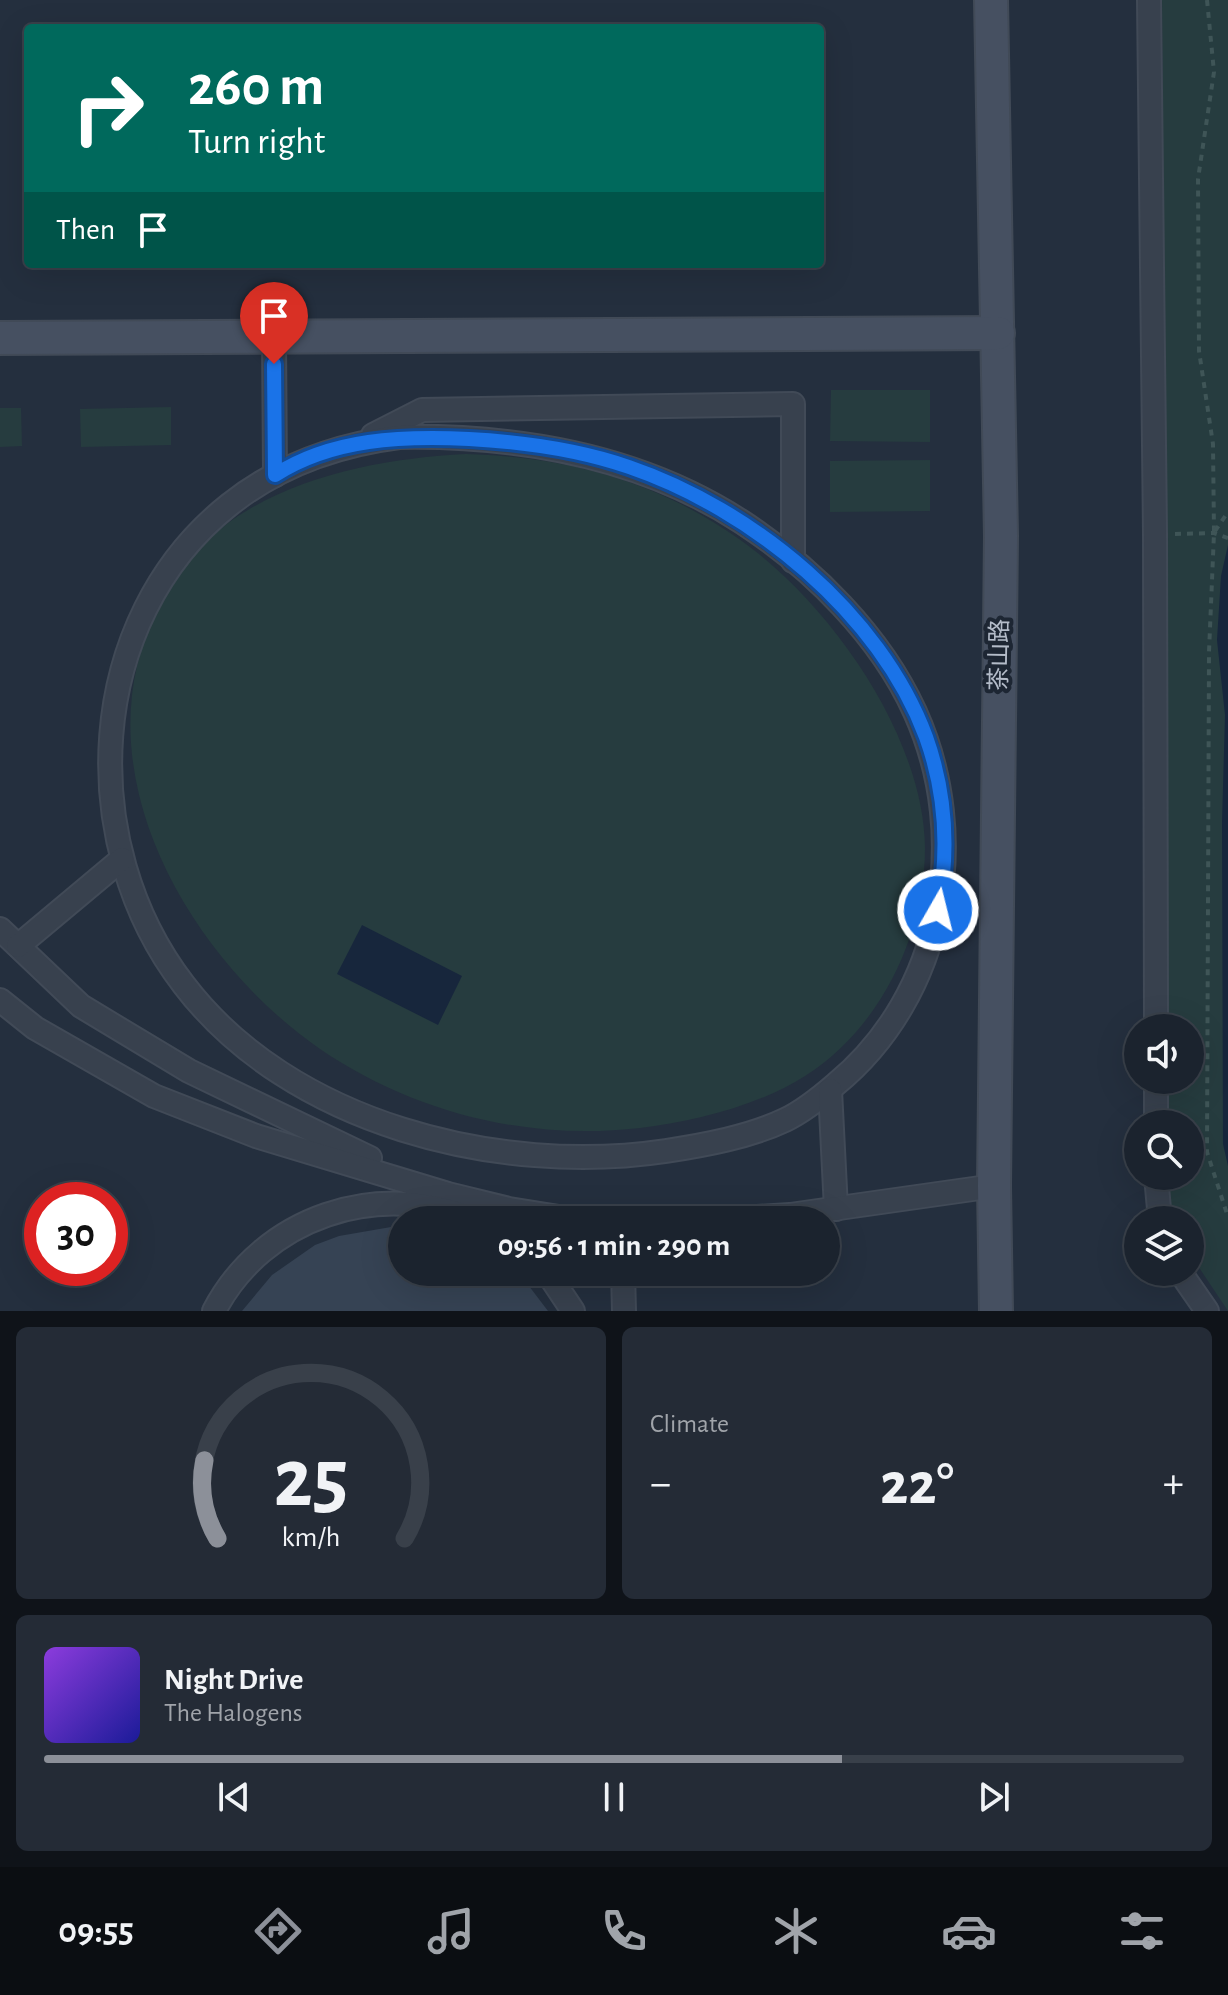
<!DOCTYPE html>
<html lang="en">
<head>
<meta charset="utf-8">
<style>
  :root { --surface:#1b232e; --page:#242b36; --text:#f1f3f6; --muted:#a0a4aa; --line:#39404a; --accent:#8c9099 }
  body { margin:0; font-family:"Alegreya Sans","Noto Sans SC",sans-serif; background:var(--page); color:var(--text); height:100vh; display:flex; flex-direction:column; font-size:30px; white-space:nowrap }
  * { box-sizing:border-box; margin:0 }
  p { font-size:26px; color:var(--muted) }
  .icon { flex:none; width:44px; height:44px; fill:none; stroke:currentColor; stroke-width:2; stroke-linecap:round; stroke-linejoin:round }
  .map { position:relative; height:1311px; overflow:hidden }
  .drawer { display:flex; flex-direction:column; gap:16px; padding:16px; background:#0f1319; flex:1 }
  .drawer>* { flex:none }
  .top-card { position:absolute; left:24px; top:24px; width:800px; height:244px; border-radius:8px; box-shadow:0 8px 32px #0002,0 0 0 2px var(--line); background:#00695c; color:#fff; overflow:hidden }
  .tools { position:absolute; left:1124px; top:1014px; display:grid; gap:16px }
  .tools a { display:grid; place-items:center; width:80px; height:80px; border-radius:50%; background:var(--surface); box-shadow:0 8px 32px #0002,0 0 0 2px var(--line); font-size:40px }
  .speed { position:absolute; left:24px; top:1182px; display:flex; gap:16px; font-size:40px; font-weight:700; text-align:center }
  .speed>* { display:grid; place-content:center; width:104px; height:104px; border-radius:50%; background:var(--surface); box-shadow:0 8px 32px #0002,0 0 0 2px var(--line); line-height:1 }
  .speed .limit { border:12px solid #d22; background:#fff; color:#111 }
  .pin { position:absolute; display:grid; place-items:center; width:68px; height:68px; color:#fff; margin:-82px -34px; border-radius:50% 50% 50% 0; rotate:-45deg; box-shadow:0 0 8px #0007 }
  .pin .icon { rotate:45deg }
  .me { position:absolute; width:88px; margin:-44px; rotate:8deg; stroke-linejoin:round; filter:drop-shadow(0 0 6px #0008) }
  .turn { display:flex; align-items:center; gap:28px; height:168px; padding:0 32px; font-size:36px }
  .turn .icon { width:104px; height:104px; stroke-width:2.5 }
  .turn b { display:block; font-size:56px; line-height:68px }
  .then { display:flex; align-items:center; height:76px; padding:0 32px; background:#0003; gap:16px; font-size:30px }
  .big { font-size:60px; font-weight:600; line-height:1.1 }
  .drawer .widget { flex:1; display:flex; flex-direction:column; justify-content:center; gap:12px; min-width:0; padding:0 28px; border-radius:12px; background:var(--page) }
  .drawer .dial { align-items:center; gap:0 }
  .dial svg { height:208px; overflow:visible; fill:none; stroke:var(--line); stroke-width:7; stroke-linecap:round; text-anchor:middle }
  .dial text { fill:var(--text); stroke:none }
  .song { display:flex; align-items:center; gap:24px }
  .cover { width:96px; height:96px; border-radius:12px; background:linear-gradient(135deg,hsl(270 70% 55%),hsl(240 70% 35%)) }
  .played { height:8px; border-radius:4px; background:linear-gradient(90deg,var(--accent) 70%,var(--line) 70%) }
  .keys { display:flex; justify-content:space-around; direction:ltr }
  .heat { display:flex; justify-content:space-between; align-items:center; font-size:44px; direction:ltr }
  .drawer .tiles { flex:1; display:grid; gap:16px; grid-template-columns:1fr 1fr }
  .widget:last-child { grid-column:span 2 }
  .trip { position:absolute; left:388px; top:1206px; width:452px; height:80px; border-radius:40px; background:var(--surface); box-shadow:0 8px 32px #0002,0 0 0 2px var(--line); font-weight:600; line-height:80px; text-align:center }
  .dock { display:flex; height:128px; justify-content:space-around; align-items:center; background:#0b0e12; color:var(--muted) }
  .dock .icon { width:56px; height:56px }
  .dock .active { color:var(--accent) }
  .dock b { font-size:36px; color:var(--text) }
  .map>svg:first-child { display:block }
</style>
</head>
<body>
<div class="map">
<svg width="1228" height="1311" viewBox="0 0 1228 1311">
  <rect width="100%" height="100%" fill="#242f3e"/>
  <g fill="#263c3f">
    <polygon points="1162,0 1228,0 1228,1311 1190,1254 1190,1220 1168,1220 1168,1176 1190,1176 1190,1124 1168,1124 1168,1080 1190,1080 1190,1028 1168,1028"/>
    <polygon points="831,390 930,390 930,442 830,441"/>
    <polygon points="171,407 171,445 81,447 80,409"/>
    <polygon points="0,408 21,408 22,446 0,447"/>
    <path d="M 466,454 C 567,457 655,480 739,539 C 828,601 924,735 925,848 C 925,935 880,1029 805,1076 C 760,1105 693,1122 640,1128 C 528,1141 414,1113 320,1049 C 187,957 76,765 159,607 C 175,577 197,548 224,526 C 290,476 385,458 466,454 Z"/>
    <polygon points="930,460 930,511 830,512 830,461"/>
  </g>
  <g fill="#17263c">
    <polygon points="1228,545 1228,1166 1223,1144 1222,823 1225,715 1217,640 1221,576"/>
    <polygon points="362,925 462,976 438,1025 337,974"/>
  </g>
  <polygon fill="#364354" points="391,1227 402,1227 402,1272 515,1272 529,1286 548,1311 242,1311 272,1275 315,1245 339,1236"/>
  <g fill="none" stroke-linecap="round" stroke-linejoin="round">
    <g stroke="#414a57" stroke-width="26">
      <g id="street">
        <polyline points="1149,0 1155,534 1156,1028"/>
        <polyline points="274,337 275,475"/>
        <polyline points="373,435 422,410 793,404 793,561"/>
        <path d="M 399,437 C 519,435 639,455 742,522 C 812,568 880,635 915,712 C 972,838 944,995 836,1084 C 821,1097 804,1111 785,1120 C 749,1137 705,1145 666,1151 C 499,1176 290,1124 184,985 C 75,844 84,620 229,505 C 278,466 336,445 399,437 Z"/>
        <polyline points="0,929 81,1006 189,1071 370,1158"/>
        <polyline points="18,946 122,859"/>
        <polyline points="0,1000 35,1028 154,1096 256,1136 448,1194 509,1209 559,1217 628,1220"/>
        <polyline points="1156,1080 1156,1124"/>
        <polyline points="830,1090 836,1209"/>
        <polyline points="1156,1176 1160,1220"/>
        <polyline points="709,1220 790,1215 994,1186"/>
        <polyline points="547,1272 573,1311"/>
        <polyline points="623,1272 624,1311"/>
        <polyline points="1180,1272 1207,1311"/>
        <path d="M 214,1311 C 263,1217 378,1179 475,1220"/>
      </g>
    </g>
    <g stroke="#414a57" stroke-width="36">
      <g id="secondary">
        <polyline points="991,0 1001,536 994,1186 996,1311"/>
        <polyline points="0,338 998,333"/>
      </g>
    </g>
    <g stroke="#3f5557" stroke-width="4" stroke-dasharray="6 6" stroke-linecap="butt">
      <polyline points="1207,0 1214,72 1198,179 1199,351 1213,444 1214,533 1209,652 1207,1152 1228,1217"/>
      <polyline points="1215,531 1228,512"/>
      <polyline points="1175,534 1214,533 1228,538"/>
    </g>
    <use href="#street" stroke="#38414e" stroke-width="22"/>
    <use href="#secondary" stroke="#465061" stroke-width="32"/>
  </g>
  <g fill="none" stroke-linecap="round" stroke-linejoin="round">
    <g stroke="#114b97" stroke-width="20">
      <path id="route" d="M 274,364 L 275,475 C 333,438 402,436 469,439 C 524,442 577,449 629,467 C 752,509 880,613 926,737 C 946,793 949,853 938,910"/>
    </g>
    <use href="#route" stroke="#1a73e8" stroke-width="14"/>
  </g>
  <g text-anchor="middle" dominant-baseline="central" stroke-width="8" stroke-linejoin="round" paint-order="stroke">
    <g font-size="24" fill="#b4bcc9" stroke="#1d2633">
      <text transform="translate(1000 655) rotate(-89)">茶山路</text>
    </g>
  </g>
</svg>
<div class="tools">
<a><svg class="icon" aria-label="sound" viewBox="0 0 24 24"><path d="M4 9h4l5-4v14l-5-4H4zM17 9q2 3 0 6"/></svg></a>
<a><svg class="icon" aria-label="search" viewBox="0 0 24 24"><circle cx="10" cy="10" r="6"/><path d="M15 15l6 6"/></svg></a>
<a><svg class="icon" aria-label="layers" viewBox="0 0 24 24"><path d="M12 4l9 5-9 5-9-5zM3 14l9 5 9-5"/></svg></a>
</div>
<div class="speed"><div class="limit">30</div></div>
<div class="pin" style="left:274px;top:364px;background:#d93025"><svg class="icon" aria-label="arrive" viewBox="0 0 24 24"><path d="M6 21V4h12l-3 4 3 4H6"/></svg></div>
<svg class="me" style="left:938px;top:910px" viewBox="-20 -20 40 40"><circle r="17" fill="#1a73e8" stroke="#fff" stroke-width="3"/><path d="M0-11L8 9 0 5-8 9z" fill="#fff"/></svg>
<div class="trip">09:56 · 1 min · 290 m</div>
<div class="top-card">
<div class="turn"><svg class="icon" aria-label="right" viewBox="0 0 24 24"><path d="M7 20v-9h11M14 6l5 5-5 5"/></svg><div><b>260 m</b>Turn right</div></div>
<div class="then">Then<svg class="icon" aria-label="arrive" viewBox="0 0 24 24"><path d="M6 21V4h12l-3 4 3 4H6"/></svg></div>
</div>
</div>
<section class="drawer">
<div class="tiles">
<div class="widget dial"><svg viewBox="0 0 100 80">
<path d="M14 69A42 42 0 1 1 86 69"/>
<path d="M14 69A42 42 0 0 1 9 39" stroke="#8c9099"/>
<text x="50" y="56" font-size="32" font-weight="700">25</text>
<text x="50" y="72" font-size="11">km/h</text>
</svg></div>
<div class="widget"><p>Climate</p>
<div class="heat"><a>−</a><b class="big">22°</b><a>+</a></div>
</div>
<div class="widget">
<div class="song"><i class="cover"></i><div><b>Night Drive</b><p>The Halogens</p></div></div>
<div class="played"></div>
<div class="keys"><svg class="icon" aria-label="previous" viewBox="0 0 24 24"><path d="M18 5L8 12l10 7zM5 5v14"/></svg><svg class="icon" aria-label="pause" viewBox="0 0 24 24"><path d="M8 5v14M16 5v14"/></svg><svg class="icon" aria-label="next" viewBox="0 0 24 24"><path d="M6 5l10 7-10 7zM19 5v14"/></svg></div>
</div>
</div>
</section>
<nav class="dock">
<b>09:55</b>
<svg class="icon active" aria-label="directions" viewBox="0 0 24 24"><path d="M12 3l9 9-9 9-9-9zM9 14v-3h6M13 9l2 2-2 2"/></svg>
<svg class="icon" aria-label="music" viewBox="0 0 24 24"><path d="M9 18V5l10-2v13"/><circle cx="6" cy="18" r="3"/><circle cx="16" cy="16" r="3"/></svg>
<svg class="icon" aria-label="phone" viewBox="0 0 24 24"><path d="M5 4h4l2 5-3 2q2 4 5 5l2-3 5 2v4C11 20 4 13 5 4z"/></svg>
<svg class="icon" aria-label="climate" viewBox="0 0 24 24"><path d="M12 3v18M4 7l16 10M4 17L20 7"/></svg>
<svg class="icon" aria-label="car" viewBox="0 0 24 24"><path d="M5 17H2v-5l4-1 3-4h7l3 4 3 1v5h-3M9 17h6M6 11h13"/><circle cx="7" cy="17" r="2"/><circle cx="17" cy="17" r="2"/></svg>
<svg class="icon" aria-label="filters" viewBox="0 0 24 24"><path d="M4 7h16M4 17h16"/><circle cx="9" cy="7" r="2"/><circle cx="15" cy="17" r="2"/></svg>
</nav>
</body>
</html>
